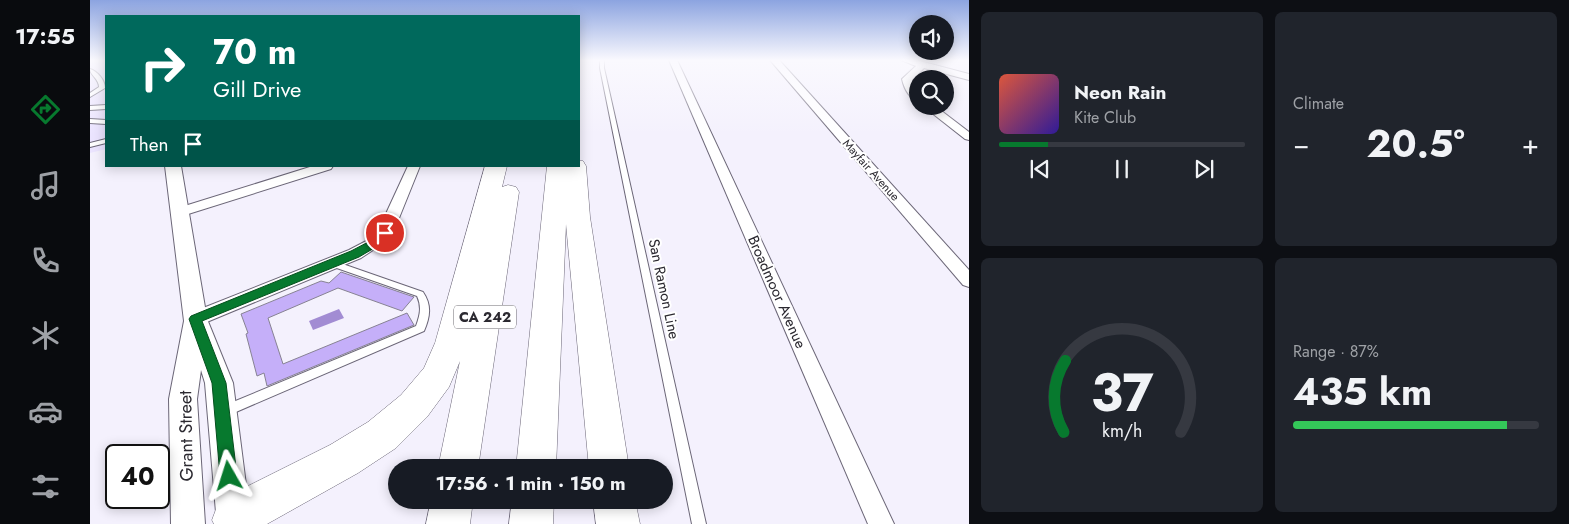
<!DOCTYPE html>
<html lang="en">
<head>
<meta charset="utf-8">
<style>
  :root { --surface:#171b24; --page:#20242c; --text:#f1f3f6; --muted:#9ea1a6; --line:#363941; --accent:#07792e }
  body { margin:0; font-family:Jost,sans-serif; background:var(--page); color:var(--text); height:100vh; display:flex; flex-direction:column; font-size:19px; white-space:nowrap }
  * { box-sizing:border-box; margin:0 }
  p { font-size:16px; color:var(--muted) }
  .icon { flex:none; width:28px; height:28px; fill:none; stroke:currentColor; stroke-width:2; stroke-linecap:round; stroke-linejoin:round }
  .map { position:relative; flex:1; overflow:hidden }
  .side { display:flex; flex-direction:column; gap:12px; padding:12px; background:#0d0f14; width:600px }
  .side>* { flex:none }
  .hud { position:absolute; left:15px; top:15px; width:475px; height:152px; border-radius:0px; box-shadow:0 2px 12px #0003; background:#00695c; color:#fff; overflow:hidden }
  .controls { position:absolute; left:819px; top:15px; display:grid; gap:10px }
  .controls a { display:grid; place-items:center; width:45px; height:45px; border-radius:50%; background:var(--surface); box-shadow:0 2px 12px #0003; font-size:25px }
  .speed { position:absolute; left:15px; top:444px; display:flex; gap:10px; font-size:25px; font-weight:700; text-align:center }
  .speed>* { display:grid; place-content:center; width:65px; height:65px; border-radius:50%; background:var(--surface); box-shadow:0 2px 12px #0003; line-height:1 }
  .speed .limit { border:2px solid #111; border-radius:8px; background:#fff; color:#111 }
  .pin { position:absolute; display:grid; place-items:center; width:42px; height:42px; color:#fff; margin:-21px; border:2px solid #fff; border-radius:50%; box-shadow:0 1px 5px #0007 }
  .me { position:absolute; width:55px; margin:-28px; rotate:354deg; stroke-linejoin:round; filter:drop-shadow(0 0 4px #0008) }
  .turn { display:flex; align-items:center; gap:18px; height:105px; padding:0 25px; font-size:22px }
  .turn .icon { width:65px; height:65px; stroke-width:2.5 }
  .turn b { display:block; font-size:35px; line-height:42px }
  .then { display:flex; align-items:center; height:48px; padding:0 25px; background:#0003; gap:10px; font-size:19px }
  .big { font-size:38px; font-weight:700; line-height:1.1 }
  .side .widget { flex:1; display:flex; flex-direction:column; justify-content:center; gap:8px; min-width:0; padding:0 18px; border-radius:8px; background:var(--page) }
  .side .dial { align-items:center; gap:0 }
  .dial svg { height:130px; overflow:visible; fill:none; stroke:var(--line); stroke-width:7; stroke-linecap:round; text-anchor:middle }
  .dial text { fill:var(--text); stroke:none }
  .song { display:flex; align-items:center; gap:15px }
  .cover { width:60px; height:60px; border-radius:8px; background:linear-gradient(135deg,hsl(10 70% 55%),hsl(250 70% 35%)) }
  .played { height:5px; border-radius:2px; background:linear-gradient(90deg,var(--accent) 20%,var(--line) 20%) }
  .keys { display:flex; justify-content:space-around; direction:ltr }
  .heat { display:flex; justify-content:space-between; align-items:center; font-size:28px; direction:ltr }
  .charge { height:8px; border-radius:4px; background:linear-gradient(90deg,#34c759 87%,var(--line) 0) }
  .side .tiles { flex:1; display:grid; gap:12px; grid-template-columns:repeat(2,1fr) }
  .trip { position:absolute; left:298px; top:459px; width:285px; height:50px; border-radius:25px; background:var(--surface); box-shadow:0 2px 12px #0003; font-weight:700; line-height:50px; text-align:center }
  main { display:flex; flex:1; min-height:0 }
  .dock { display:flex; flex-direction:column; width:90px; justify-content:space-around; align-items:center; background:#090b0e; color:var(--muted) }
  .dock .icon { width:35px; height:35px }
  .dock .active { color:var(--accent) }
  .dock b { font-size:22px; color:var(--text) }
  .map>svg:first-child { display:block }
</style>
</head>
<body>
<main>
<nav class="dock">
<b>17:55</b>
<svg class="icon active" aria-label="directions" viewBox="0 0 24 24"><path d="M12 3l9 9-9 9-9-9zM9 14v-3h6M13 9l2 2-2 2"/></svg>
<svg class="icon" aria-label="music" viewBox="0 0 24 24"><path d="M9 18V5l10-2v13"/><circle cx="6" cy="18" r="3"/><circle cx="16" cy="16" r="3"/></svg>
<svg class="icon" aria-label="phone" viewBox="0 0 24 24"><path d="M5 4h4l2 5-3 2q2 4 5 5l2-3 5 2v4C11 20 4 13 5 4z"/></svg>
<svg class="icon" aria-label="climate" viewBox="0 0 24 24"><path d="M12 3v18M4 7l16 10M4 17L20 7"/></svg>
<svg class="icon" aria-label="car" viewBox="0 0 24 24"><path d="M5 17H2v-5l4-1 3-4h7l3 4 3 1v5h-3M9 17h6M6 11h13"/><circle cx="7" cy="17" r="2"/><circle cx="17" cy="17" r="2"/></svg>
<svg class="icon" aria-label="filters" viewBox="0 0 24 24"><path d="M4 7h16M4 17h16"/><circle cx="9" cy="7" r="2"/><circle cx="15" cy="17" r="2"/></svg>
</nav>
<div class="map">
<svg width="879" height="524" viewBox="0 0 879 524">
  <rect width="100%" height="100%" fill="#f4f1fd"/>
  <polygon fill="#ebe4ff" points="0,61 16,64 16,149 0,153"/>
  <polygon fill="#a28cd3" points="249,309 254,318 223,330 219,321"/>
  <polygon fill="#c5aff9" stroke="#878293" points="251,272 324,297 312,311 248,288 178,318 193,364 317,313 324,325 177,386 174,373 167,376 156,334 158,333 151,314 231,281 239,283"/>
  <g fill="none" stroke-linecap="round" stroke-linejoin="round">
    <g stroke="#6b6677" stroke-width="2">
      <g id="service">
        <polygon points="510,60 514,60 514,68 616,524 602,524 510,68"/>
        <path d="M 0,69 C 7,71 15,80 15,88 L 0,97 L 0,93 L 9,87 C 9,79 0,75 0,69 Z"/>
        <polygon points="16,105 16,109 0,110 0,106"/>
        <polygon points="0,119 16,120 16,124 0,123"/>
        <polygon points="16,139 16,143 0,147 0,143"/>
        <path d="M 244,261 L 333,292 C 342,305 340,317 334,331 L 139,415 L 135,416 L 131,415 L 129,411 L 131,407 L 326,326 C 330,315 332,307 327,296 L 241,266 L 240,264 Z"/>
      </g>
    </g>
    <g stroke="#6b6677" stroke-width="2">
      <g id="minor">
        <polygon points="579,60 587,60 804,524 778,524"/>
        <polygon points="680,60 689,60 879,270 879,287 873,285"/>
        <path d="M 811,60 L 826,60 L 879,74 L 879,80 L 834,68 L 822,80 L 828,91 L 828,101 C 819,98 814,88 812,79 L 826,66 Z"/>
        <polygon points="833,106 845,106 879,132 879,140 875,139"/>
        <polygon points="223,166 243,166 241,169 95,215 85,215 83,212 85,209"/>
        <polygon points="318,166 330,166 303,233 292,244 271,258 112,324 105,326 98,324 96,319 98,314 259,250 282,238 288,231"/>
      </g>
    </g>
    <g stroke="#6b6677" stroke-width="2">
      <polygon id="tertiary" points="75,166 91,166 117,319 143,383 161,524 127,524 115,383 111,370 107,399 115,524 81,524 79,399 94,321"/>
    </g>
    <g stroke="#6b6677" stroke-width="1">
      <g id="motorway">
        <polygon points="489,161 493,161 496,166 500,217 539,468 499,468 476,224 466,468 426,468 457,166 489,166"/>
        <polygon points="395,166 417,166 412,187 418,185 426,187 429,192 388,468 348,468 370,361 359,387 337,417 306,448 268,473 177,524 124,524 122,520 128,504 158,486 240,445 278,422 311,395 334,368 345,343"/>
        <polygon points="341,500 383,500 380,524 336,524"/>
        <polygon points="422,500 464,500 463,524 419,524"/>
        <polygon points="503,500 545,500 550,524 506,524"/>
      </g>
    </g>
    <use href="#service" fill="#fff" fill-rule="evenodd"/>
    <use href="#minor" fill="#fff" fill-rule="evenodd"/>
    <use href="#tertiary" fill="#fff" fill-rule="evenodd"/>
    <use href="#motorway" fill="#fff" fill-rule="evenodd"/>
  </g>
  <linearGradient id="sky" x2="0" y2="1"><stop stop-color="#8ca4e0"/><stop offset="0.45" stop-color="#faf9fe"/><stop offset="1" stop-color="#faf9fe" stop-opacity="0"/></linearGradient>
  <rect width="879" height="134" fill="url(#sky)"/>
  <polygon fill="#07792e" stroke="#054f1e" points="295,230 300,233 291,244 269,257 112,321 136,383 147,476 145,481 139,484 133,481 130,476 122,383 99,319 101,316 261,251 284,239 291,231"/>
  <g text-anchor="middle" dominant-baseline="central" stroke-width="4" stroke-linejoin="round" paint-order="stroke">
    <g font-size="12" fill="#2b2930" stroke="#fff">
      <text transform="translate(781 170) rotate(48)">Mayfair Avenue</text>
    </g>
    <rect fill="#fff" stroke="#6b696e" stroke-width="1" x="364" y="305.5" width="62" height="23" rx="4"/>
    <g font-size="14" font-weight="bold" fill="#2b2930">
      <text x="395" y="317">CA 242</text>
    </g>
    <g font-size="15" fill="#2b2930" stroke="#fff">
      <text transform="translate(574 289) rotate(78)">San Ramon Line</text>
      <text transform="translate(687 292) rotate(66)">Broadmoor Avenue</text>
    </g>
    <g font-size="18" fill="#2b2930" stroke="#fff">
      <text transform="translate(96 436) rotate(-91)">Grant Street</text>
    </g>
  </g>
</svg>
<div class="controls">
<a><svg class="icon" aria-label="sound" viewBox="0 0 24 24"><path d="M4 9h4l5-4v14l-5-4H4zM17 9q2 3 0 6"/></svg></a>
<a><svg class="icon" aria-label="search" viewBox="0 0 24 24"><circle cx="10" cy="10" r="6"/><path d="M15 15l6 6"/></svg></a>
</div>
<div class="speed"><div class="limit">40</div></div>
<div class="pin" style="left:295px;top:233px;background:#d93025"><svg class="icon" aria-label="arrive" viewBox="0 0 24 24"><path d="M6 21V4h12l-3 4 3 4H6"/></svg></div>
<svg class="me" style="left:139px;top:476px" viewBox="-20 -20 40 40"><path d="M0-17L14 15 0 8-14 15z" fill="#07792e" stroke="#fff" stroke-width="4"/></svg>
<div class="trip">17:56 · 1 min · 150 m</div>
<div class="hud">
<div class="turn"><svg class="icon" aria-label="right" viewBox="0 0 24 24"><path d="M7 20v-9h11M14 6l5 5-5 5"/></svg><div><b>70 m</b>Gill Drive</div></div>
<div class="then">Then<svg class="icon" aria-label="arrive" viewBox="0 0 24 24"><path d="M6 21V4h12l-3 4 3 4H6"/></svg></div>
</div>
</div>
<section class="side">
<div class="tiles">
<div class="widget">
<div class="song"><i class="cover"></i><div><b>Neon Rain</b><p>Kite Club</p></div></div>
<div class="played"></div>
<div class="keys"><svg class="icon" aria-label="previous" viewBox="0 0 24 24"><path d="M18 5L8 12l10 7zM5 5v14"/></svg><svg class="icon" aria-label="pause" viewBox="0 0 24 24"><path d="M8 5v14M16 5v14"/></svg><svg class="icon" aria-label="next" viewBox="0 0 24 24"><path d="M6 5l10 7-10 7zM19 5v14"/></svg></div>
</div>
<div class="widget"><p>Climate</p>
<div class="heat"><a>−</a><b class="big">20.5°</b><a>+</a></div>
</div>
<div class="widget dial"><svg viewBox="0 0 100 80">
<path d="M14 69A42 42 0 1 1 86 69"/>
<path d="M14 69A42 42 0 0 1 15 25" stroke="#07792e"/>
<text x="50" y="56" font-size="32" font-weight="700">37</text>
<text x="50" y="72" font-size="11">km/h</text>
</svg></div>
<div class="widget"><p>Range · 87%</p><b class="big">435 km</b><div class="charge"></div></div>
</div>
</section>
</main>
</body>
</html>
